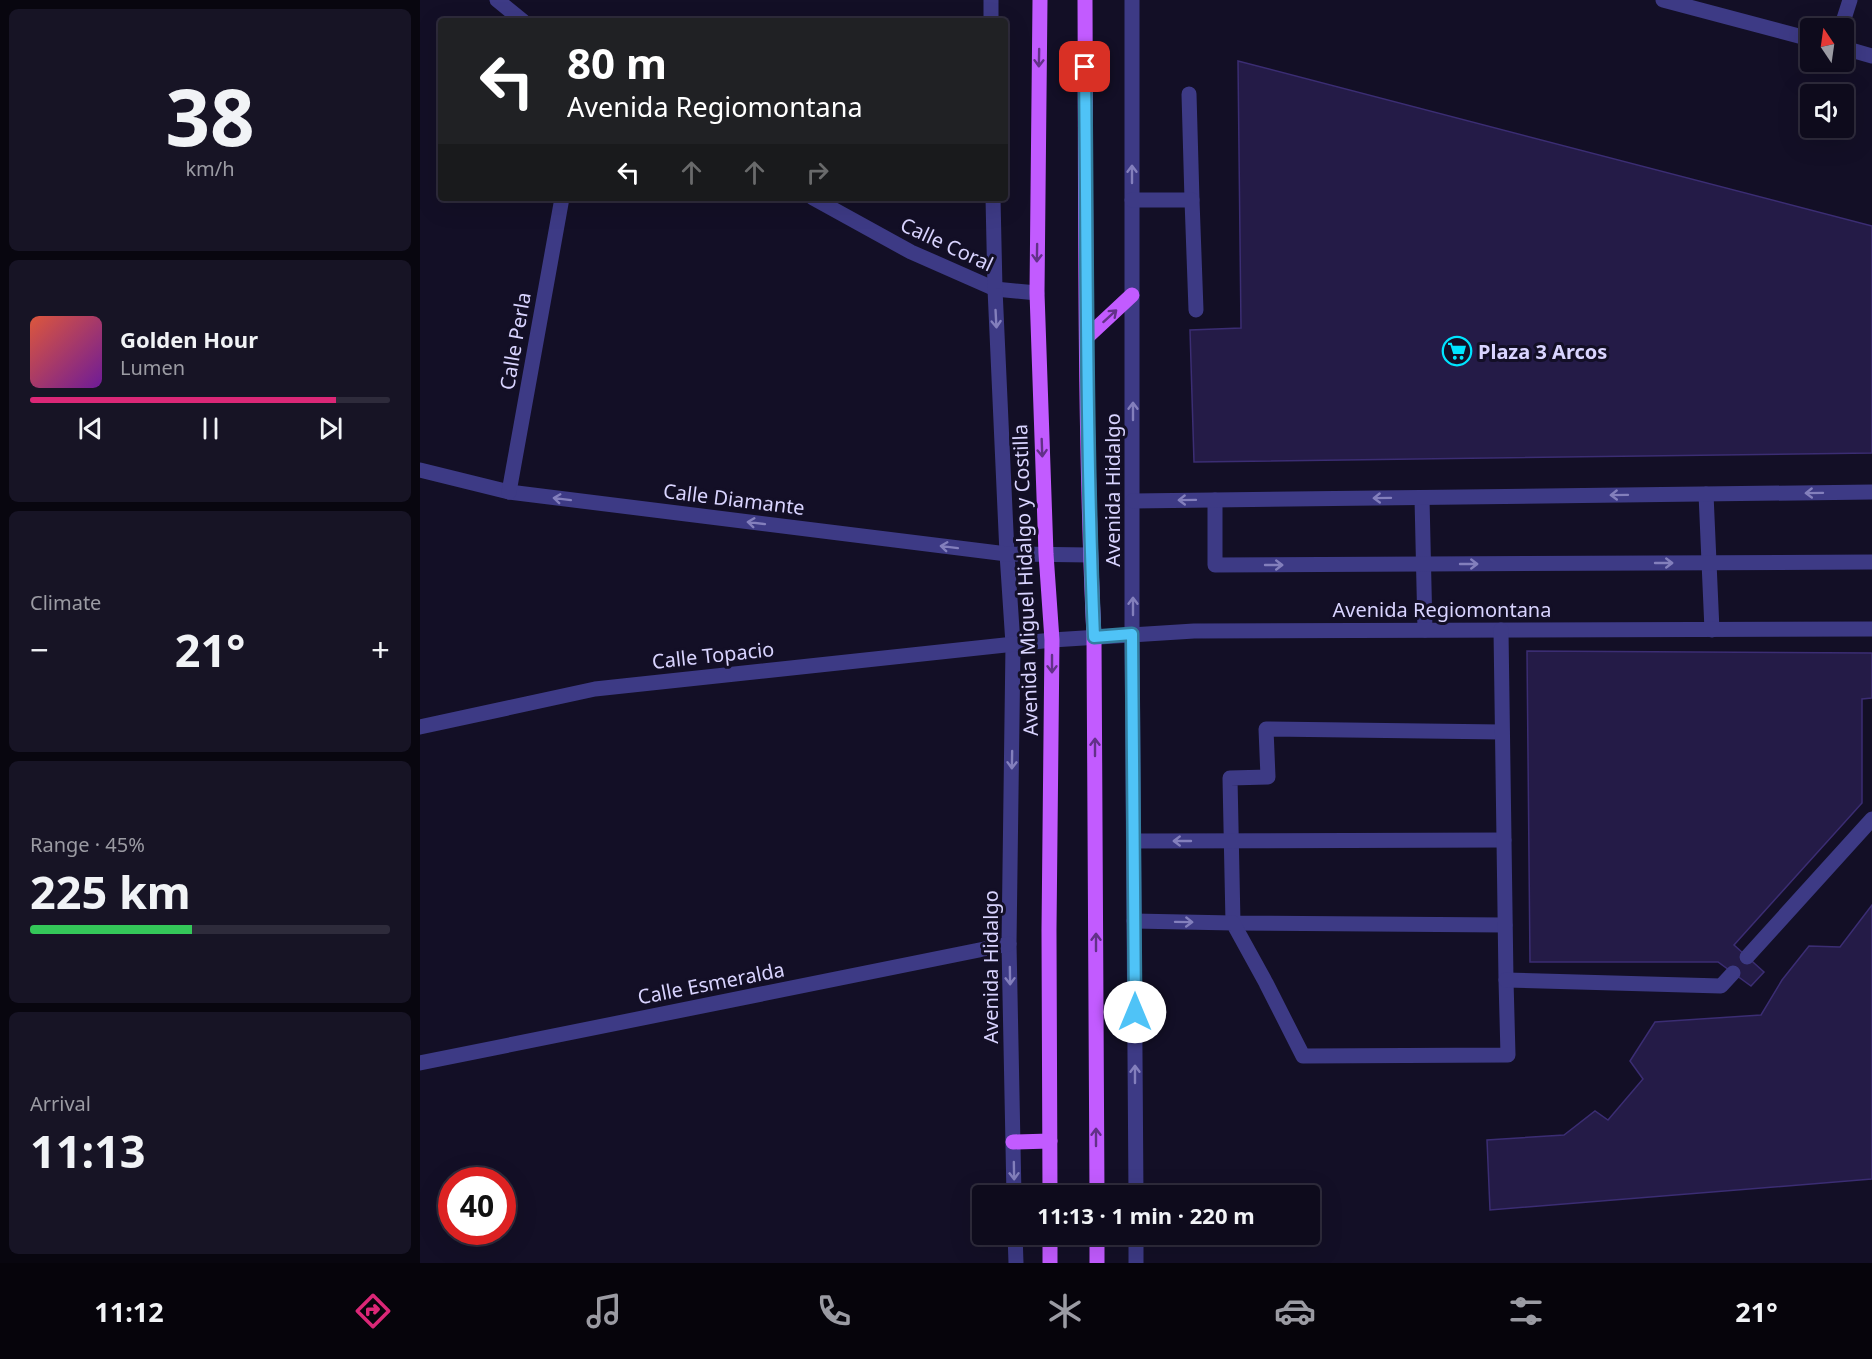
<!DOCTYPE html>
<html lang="en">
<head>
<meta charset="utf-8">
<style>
  :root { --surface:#0e0b1c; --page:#171425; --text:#f1f3f6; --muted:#9b9ba3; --line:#2e2b3b; --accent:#db2777 }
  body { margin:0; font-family:"Noto Sans",sans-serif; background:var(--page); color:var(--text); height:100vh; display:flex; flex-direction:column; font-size:22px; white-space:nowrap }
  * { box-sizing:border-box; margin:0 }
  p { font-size:20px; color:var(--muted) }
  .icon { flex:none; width:33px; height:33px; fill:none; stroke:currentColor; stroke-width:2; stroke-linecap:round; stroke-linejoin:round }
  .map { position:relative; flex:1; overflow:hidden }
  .panel { display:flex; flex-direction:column; gap:9px; padding:9px; background:#08060f; width:420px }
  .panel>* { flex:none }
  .guide { position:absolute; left:18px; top:18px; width:570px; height:183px; border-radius:6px; box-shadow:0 6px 24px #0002,0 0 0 2px var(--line); background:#202124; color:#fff; overflow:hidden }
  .needle { width:39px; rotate:347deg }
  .fabs { position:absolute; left:1380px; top:18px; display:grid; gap:12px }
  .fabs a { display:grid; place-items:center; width:54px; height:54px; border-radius:6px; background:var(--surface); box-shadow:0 6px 24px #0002,0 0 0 2px var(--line); font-size:30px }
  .speed { position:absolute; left:18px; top:1167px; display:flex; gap:12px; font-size:30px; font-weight:700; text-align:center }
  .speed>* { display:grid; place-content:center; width:78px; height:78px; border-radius:50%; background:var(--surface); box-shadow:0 6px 24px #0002,0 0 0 2px var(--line); line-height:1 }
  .speed .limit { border:9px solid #d22; background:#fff; color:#111 }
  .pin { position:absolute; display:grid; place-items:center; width:51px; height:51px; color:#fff; margin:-26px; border-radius:12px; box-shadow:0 3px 9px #0006 }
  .me { position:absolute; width:66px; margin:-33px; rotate:0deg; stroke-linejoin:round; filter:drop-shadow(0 0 4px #0008) }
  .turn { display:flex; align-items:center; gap:21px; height:126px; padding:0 30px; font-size:27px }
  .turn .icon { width:78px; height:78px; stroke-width:2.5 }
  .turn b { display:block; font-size:42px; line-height:51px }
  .lanes { display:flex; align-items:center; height:57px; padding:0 30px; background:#0003; justify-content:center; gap:30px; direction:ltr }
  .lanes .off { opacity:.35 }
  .big { font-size:45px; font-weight:700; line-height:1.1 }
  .panel .card { flex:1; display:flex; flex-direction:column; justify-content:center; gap:9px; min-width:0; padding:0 21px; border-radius:9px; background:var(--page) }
  .panel .dial { align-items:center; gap:0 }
  .dial b { font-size:78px; line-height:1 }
  .song { display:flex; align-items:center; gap:18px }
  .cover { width:72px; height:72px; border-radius:9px; background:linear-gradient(135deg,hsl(10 70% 55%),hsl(280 70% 35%)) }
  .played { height:6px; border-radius:3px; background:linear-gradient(90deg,var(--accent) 85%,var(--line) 85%) }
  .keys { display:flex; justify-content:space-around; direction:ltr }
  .heat { display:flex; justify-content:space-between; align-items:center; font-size:33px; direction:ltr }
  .charge { height:9px; border-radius:4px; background:linear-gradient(90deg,#34c759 45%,var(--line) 0) }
  .trip { position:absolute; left:552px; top:1185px; width:348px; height:60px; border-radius:6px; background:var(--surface); box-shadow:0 6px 24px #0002,0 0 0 2px var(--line); font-weight:700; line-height:60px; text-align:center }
  .dock { display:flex; height:96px; justify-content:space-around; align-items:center; background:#06040b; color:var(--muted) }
  .dock .icon { width:42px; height:42px }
  .dock .current { color:var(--accent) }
  .dock b { font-size:27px; color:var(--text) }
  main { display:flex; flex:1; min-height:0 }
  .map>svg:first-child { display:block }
</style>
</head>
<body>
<main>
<section class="panel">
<div class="card dial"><b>38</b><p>km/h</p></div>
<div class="card">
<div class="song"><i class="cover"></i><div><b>Golden Hour</b><p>Lumen</p></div></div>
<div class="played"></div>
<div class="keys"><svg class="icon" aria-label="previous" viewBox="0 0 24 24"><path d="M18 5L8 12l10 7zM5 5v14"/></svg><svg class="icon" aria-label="pause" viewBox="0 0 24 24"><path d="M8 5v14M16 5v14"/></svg><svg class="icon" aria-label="next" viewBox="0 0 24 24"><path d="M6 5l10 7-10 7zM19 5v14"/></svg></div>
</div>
<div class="card"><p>Climate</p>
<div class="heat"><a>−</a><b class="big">21°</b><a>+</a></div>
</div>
<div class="card"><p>Range · 45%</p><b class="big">225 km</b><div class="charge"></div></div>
<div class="card"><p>Arrival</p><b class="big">11:13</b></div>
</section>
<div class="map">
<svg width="1452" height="1263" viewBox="0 0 1452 1263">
  <rect width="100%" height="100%" fill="#130f26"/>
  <g fill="#241b47" stroke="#3b2d73" stroke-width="1.5">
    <polygon points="818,61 1452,226 1452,453 774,462 770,330 821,328"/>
    <polygon points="1107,651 1452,653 1452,698 1442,699 1442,803 1314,945 1344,972 1331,986 1298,962 1110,962"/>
    <polygon points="1452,905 1452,1179 1070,1210 1067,1140 1144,1135 1175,1111 1188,1120 1223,1079 1210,1061 1235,1022 1341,1015 1362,980 1389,946 1420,947"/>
  </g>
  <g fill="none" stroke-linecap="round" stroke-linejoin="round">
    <g stroke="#3d3a85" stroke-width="15">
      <polyline points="77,0 103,21"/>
      <polyline points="571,0 571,21"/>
      <polyline points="712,0 712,634 716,1196"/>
      <polyline points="1243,0 1390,39"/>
      <polyline points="1421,28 1430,0"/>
      <polyline points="1424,48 1452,56"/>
      <polyline points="769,94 772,200"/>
      <polyline points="393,198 491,252 575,289 617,293"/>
      <polyline points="573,198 575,289 587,554 593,644 589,944 594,1196"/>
      <polyline points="712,200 772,200 776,310"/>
      <polyline points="0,470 89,492 587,554 670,555"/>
      <polyline points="89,492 142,198"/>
      <polyline points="1286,494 1292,630"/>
      <polyline points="1002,498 1005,630"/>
      <polyline points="795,500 795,565 1452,562"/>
      <polyline points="713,501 1452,492"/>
      <polyline points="0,727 175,689 632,640 774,631 1452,629"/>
      <polyline points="1082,732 846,729 848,777 810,778 813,923 1085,925"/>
      <polyline points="714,841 1084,840"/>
      <polyline points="714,921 813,923 846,983 883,1056 1088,1055 1086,980 1081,630"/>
      <polyline points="1327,957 1452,819"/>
      <polyline points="1086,980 1301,986 1313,973"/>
      <polyline points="0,1063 589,944"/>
      <polyline points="595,1234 596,1263"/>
      <polyline points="716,1234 716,1263"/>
    </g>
    <g stroke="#c25bff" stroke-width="15">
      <polyline points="620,0 617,293 626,554 632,640 629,930 630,1196"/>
      <path d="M 665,0 C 666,212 664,425 674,637 L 677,1196"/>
      <polyline points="667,337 712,295"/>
      <polyline points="593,1142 630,1141"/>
      <polyline points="630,1234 630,1263"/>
      <polyline points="677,1234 677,1263"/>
    </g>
  </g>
  <defs><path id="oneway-shaft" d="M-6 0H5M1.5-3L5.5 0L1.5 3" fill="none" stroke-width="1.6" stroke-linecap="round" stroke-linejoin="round" transform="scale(1.5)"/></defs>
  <g stroke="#623188">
    <use href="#oneway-shaft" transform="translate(619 58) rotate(91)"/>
    <use href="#oneway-shaft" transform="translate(617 253) rotate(91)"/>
    <use href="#oneway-shaft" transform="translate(690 316) rotate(-42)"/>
    <use href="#oneway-shaft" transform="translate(622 448) rotate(88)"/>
    <use href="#oneway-shaft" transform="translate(632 664) rotate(90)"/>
    <use href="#oneway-shaft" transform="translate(675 747) rotate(-90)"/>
    <use href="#oneway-shaft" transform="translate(676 942) rotate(-90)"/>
    <use href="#oneway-shaft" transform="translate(676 1137) rotate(-90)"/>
  </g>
  <g stroke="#837fbc">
    <use href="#oneway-shaft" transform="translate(712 174) rotate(-90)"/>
    <use href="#oneway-shaft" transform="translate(576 319) rotate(87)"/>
    <use href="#oneway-shaft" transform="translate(713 411) rotate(-90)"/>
    <use href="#oneway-shaft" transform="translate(1394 493) rotate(179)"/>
    <use href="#oneway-shaft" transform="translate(1199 495) rotate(179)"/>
    <use href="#oneway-shaft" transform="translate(962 498) rotate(179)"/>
    <use href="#oneway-shaft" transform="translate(142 499) rotate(-173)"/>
    <use href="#oneway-shaft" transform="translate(767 500) rotate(179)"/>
    <use href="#oneway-shaft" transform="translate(336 523) rotate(-173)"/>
    <use href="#oneway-shaft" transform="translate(529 547) rotate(-173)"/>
    <use href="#oneway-shaft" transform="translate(1244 563)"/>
    <use href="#oneway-shaft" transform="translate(1049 564)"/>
    <use href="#oneway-shaft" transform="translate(854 565)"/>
    <use href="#oneway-shaft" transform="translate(713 606) rotate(-90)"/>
    <use href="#oneway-shaft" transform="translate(592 760) rotate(91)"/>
    <use href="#oneway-shaft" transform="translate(762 841) rotate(180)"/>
    <use href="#oneway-shaft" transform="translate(764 922) rotate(1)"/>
    <use href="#oneway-shaft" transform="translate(590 976) rotate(89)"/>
    <use href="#oneway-shaft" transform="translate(715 1074) rotate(-90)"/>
    <use href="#oneway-shaft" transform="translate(594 1171) rotate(89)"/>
  </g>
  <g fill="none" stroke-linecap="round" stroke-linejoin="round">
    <g stroke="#337fa1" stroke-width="15">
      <path id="route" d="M 665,67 C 667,257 666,447 674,637 L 712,634 L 715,1012"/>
    </g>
    <use href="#route" stroke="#4fc3f7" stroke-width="10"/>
  </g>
  <defs>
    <g id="supermarket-ring" transform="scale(1.5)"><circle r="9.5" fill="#130f26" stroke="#00e5ff" stroke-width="1.5"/><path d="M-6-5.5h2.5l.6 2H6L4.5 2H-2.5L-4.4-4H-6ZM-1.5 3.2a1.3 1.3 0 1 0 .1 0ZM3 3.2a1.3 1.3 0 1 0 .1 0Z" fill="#00e5ff"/></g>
  </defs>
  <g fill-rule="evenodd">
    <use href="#supermarket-ring" x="1037" y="351"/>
  </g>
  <g text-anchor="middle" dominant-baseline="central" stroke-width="6" stroke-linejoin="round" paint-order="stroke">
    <g font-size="20" fill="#d9d4ff" stroke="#130f26">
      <text transform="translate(527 244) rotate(25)">Calle Coral</text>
      <text transform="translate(95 341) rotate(-80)">Calle Perla</text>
      <text transform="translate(692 490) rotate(-90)">Avenida Hidalgo</text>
      <text transform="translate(314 499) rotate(7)">Calle Diamante</text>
      <text transform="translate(605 580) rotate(-92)">Avenida Miguel Hidalgo y Costilla</text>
      <text x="1022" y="609">Avenida Regiomontana</text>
      <text transform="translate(293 655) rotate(-6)">Calle Topacio</text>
      <text transform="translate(570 967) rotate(-90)">Avenida Hidalgo</text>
      <text transform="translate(291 983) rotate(-11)">Calle Esmeralda</text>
    </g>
    <g font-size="20" font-weight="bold" fill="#d9d4ff" stroke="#130f26" text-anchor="start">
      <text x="1058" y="351">Plaza 3 Arcos</text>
    </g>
  </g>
</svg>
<div class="fabs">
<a><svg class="needle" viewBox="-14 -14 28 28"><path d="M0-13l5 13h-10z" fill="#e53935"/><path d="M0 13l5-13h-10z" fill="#9b9ba3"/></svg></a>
<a><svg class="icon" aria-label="sound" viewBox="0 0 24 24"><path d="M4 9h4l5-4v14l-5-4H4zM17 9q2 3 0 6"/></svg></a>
</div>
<div class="speed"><div class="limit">40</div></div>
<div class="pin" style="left:665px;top:67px;background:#d93025"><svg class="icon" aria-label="arrive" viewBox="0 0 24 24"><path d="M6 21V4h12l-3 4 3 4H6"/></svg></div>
<svg class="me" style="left:715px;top:1012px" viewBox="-20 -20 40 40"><circle r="19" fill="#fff"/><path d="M0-13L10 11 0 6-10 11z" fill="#4fc3f7"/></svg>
<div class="trip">11:13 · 1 min · 220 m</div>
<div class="guide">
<div class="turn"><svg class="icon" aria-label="left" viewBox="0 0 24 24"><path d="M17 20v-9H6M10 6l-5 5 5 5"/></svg><div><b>80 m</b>Avenida Regiomontana</div></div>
<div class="lanes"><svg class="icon" aria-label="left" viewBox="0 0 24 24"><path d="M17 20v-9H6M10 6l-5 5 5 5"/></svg><svg class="icon off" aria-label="ahead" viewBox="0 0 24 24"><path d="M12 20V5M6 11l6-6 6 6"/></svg><svg class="icon off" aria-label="ahead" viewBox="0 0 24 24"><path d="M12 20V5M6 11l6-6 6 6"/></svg><svg class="icon off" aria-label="right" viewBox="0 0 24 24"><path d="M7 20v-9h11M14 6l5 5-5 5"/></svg></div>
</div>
</div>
</main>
<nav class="dock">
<b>11:12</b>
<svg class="icon current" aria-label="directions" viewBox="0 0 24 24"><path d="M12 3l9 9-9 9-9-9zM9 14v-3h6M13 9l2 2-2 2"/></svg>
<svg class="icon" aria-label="music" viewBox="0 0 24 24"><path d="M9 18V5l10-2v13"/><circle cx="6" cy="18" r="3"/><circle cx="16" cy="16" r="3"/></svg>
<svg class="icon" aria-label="phone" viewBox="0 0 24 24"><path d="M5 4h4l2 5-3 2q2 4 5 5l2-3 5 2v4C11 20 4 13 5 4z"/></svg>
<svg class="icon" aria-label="climate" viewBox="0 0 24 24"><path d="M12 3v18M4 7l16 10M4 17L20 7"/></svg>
<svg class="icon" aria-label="car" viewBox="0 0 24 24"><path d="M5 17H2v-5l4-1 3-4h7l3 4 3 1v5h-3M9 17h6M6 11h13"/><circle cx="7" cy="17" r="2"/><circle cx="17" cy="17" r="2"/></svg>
<svg class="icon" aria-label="filters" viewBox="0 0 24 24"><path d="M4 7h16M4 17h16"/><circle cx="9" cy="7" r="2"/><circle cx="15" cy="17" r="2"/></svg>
<b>21°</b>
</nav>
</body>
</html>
